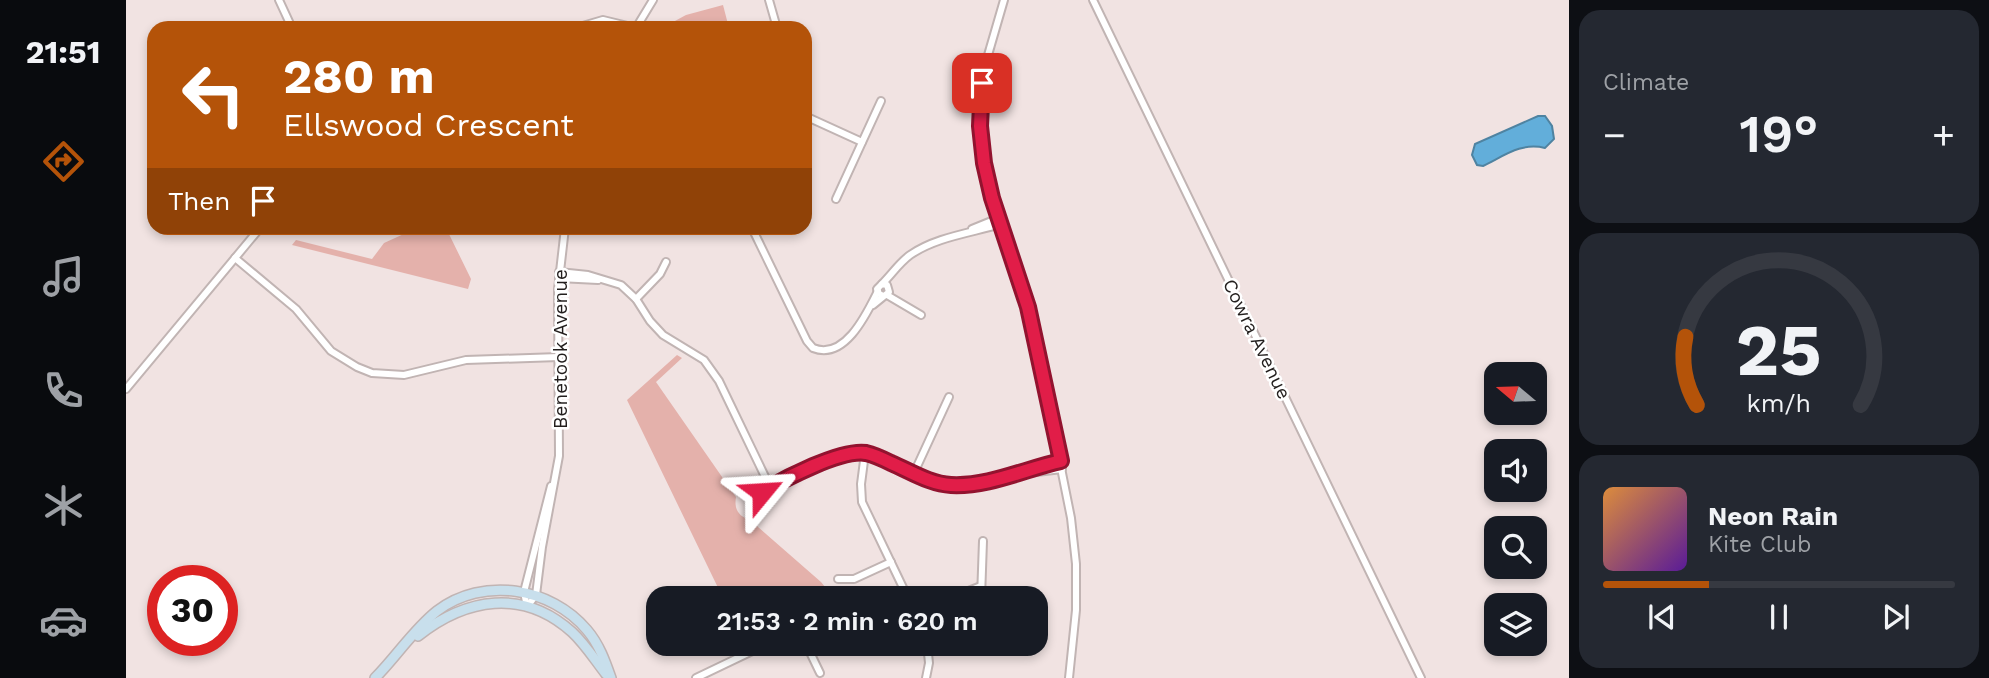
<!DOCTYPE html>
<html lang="en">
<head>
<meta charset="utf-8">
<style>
  :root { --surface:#171b24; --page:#242831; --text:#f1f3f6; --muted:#9ea1a6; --line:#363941; --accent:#b45309 }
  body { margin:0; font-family:"Work Sans",sans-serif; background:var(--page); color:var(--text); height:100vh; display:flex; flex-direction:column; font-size:26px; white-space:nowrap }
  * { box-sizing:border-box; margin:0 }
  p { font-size:23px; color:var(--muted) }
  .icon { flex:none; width:38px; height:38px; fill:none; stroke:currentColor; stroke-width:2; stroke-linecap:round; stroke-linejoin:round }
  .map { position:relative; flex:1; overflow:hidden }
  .sheet { display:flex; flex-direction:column; gap:10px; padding:10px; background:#0d0f14; width:420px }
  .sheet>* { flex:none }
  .hud { position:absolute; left:21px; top:21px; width:665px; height:214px; border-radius:21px; box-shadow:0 4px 10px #0003; background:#b45309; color:#fff; overflow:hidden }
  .needle { width:46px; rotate:289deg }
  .fabs { position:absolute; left:1358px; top:362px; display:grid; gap:14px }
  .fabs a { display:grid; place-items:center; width:63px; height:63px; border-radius:14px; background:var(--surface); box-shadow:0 4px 10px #0003; font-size:35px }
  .speed { position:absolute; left:21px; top:565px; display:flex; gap:14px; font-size:35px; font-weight:700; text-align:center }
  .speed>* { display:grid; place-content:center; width:91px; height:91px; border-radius:50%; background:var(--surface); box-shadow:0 4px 10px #0003; line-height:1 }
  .speed .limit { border:10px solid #d22; background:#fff; color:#111 }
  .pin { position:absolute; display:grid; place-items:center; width:60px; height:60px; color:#fff; margin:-30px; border-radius:14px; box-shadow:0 4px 10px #0006 }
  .me { position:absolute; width:77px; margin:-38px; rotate:63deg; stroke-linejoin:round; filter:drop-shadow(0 0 5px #0008) }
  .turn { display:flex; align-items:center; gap:24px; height:147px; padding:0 21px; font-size:32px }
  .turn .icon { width:91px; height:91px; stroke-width:2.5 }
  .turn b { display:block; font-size:49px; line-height:60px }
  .then { display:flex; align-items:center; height:66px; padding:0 21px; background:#0003; gap:14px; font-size:26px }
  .big { font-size:52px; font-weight:600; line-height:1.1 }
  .sheet .card { flex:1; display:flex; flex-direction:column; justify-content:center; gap:10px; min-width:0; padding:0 24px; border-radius:21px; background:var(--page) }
  .sheet .dial { align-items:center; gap:0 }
  .dial svg { height:182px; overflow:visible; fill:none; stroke:var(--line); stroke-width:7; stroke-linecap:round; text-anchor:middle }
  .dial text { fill:var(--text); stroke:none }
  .song { display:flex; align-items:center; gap:21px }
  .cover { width:84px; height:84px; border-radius:10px; background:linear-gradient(135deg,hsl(30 70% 55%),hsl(270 70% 35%)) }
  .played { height:7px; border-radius:4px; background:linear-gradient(90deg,var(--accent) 30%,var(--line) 30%) }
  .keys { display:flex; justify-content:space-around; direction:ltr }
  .heat { display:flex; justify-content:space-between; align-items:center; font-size:38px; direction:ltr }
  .trip { position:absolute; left:520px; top:586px; width:402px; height:70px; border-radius:21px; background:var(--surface); box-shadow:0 4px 10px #0003; font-weight:600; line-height:70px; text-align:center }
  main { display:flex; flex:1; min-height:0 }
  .tab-bar { display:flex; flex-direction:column; width:126px; justify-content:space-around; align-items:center; background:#090b0e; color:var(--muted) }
  .tab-bar .icon { width:49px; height:49px }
  .tab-bar .active { color:var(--accent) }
  .tab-bar b { font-size:32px; color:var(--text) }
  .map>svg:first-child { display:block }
</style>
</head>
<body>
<main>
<nav class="tab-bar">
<b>21:51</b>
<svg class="icon active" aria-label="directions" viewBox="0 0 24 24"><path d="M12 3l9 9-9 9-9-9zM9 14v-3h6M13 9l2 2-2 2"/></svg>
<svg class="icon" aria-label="music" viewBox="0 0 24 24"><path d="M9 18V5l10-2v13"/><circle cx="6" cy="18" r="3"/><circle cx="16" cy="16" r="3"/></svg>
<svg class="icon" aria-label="phone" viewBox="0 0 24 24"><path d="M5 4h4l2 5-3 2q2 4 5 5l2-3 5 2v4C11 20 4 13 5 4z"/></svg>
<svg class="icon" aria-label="climate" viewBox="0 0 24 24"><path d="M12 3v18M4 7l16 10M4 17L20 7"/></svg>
<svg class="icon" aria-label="car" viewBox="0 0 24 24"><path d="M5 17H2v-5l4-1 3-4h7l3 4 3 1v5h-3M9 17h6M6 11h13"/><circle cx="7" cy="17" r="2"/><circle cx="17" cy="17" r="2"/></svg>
</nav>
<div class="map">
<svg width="1443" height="678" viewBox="0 0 1443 678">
  <rect width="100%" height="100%" fill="#f1e3e2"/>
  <g fill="#e4b1ab">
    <polygon points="597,5 603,28 536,28 560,15"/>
    <polygon points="291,228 320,228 345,279 342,289 166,245 170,240 246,259 258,243"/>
    <path d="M 551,355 L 556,358 L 530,382 L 610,497 C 608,509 612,516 624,520 L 695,582 L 704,593 L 700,598 L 597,598 L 501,400 Z"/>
  </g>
  <path fill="#62aeda" stroke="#4f83a1" stroke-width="2" d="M 1412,116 L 1419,116 L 1426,126 L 1428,139 L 1419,148 C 1395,142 1378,156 1357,166 L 1351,165 L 1346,155 L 1349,144 Z"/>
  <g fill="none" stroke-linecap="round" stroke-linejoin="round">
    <g stroke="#c1b4b3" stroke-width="10">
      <g id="minor">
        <polyline points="153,0 166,28"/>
        <polyline points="643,0 651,28"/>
        <polyline points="878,0 860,62 855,103 855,145 866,198 905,318 945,518 950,564 950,610 943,678"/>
        <polyline points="967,0 1295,678"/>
        <polyline points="470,23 484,28"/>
        <polyline points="450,28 477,20 510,28 527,0"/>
        <polyline points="679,116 736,142"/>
        <polyline points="710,199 755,101"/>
        <path d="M 626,228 L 681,341 L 687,348 C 719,361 741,313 752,291"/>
        <polyline points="846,229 873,218"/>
        <polyline points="109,258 170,309 205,351 231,367 246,373 278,375 340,360 433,357"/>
        <polyline points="433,272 462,275 495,285 510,299 524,321 537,335 578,360 593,381 644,487"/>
        <polyline points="433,278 472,280"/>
        <path d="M 756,284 C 766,274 773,263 784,255 C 810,237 845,233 875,224"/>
        <polyline points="761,295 795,315"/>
        <polyline points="510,299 534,274 540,262"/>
        <polyline points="747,305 763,292 761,285 756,284 751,289 752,293 757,296"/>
        <polyline points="0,389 134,228"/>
        <polyline points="739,453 735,484 736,502 782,598"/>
        <polyline points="897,471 935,461"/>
        <polyline points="788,473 823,397"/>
        <polyline points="627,503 636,492 644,487 708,457 727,453 739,453 752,457 805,481 823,485 841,484 885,475 936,469"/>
        <polyline points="712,579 728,579 765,562"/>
        <polyline points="825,598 855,586"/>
        <polyline points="855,598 857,541"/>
        <polyline points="401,607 410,595 416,547 433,456 432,289 439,228"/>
        <polyline points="401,607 398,592 425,486"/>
        <polyline points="680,644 694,673"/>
        <polyline points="570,678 641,644"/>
        <polyline points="800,678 803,663 801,644"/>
      </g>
    </g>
    <g stroke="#c1b4b3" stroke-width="12">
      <g id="secondary">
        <path d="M 292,636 C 340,598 397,588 446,632 C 459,644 469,660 480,674"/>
        <path d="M 249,678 C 270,657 288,629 311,611 C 357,576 425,587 461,630 C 473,644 479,661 485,678"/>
      </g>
    </g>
    <use href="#minor" stroke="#fff" stroke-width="6"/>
    <use href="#secondary" stroke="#c8dfec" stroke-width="9"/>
  </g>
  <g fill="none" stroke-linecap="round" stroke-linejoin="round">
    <g stroke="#92132f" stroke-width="18">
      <path id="route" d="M 636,492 C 658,479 715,449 740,453 C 749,455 757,459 765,463 C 784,471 804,484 825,485 C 862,487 899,469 935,461 L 902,307 L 866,198 L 858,163 L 854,126 L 856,83"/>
    </g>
    <use href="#route" stroke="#e11d48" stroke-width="12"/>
  </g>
  <g text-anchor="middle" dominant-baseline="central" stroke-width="5" stroke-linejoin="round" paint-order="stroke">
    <g font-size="19" fill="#221e1d" stroke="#fff">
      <text transform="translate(1131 339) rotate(64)">Cowra Avenue</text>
      <text transform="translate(434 349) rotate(-90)">Benetook Avenue</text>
    </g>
  </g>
</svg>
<div class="fabs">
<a><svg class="needle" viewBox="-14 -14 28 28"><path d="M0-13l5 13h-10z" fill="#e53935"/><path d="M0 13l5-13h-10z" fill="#9ea1a6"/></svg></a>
<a><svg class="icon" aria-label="sound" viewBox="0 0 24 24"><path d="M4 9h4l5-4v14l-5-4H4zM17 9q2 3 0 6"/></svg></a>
<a><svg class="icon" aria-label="search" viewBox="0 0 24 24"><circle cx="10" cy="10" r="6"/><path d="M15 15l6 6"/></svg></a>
<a><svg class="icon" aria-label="layers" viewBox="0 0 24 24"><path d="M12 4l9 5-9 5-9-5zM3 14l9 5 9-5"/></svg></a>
</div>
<div class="speed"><div class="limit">30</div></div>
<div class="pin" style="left:856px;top:83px;background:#d93025"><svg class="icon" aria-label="arrive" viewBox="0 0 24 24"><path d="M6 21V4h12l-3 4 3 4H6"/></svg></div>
<svg class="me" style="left:636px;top:492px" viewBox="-20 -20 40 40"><path d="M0-17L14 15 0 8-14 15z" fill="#e11d48" stroke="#fff" stroke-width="4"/></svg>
<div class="trip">21:53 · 2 min · 620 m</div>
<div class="hud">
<div class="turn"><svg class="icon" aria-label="left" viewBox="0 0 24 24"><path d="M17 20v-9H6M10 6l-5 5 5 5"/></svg><div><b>280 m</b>Ellswood Crescent</div></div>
<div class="then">Then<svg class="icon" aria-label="arrive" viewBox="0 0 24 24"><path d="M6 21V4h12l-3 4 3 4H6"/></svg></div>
</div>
</div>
<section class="sheet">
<div class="card"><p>Climate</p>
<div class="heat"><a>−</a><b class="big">19°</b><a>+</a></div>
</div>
<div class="card dial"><svg viewBox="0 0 100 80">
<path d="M14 69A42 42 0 1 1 86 69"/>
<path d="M14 69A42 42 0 0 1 9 39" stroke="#b45309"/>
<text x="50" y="56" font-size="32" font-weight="700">25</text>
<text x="50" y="72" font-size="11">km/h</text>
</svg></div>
<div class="card">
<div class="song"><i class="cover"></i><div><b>Neon Rain</b><p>Kite Club</p></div></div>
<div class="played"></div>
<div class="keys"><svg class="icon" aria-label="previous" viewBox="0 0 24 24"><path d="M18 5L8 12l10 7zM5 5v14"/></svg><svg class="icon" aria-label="pause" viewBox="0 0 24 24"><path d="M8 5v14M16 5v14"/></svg><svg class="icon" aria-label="next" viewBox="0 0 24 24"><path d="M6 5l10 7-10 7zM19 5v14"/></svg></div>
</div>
</section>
</main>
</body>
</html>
